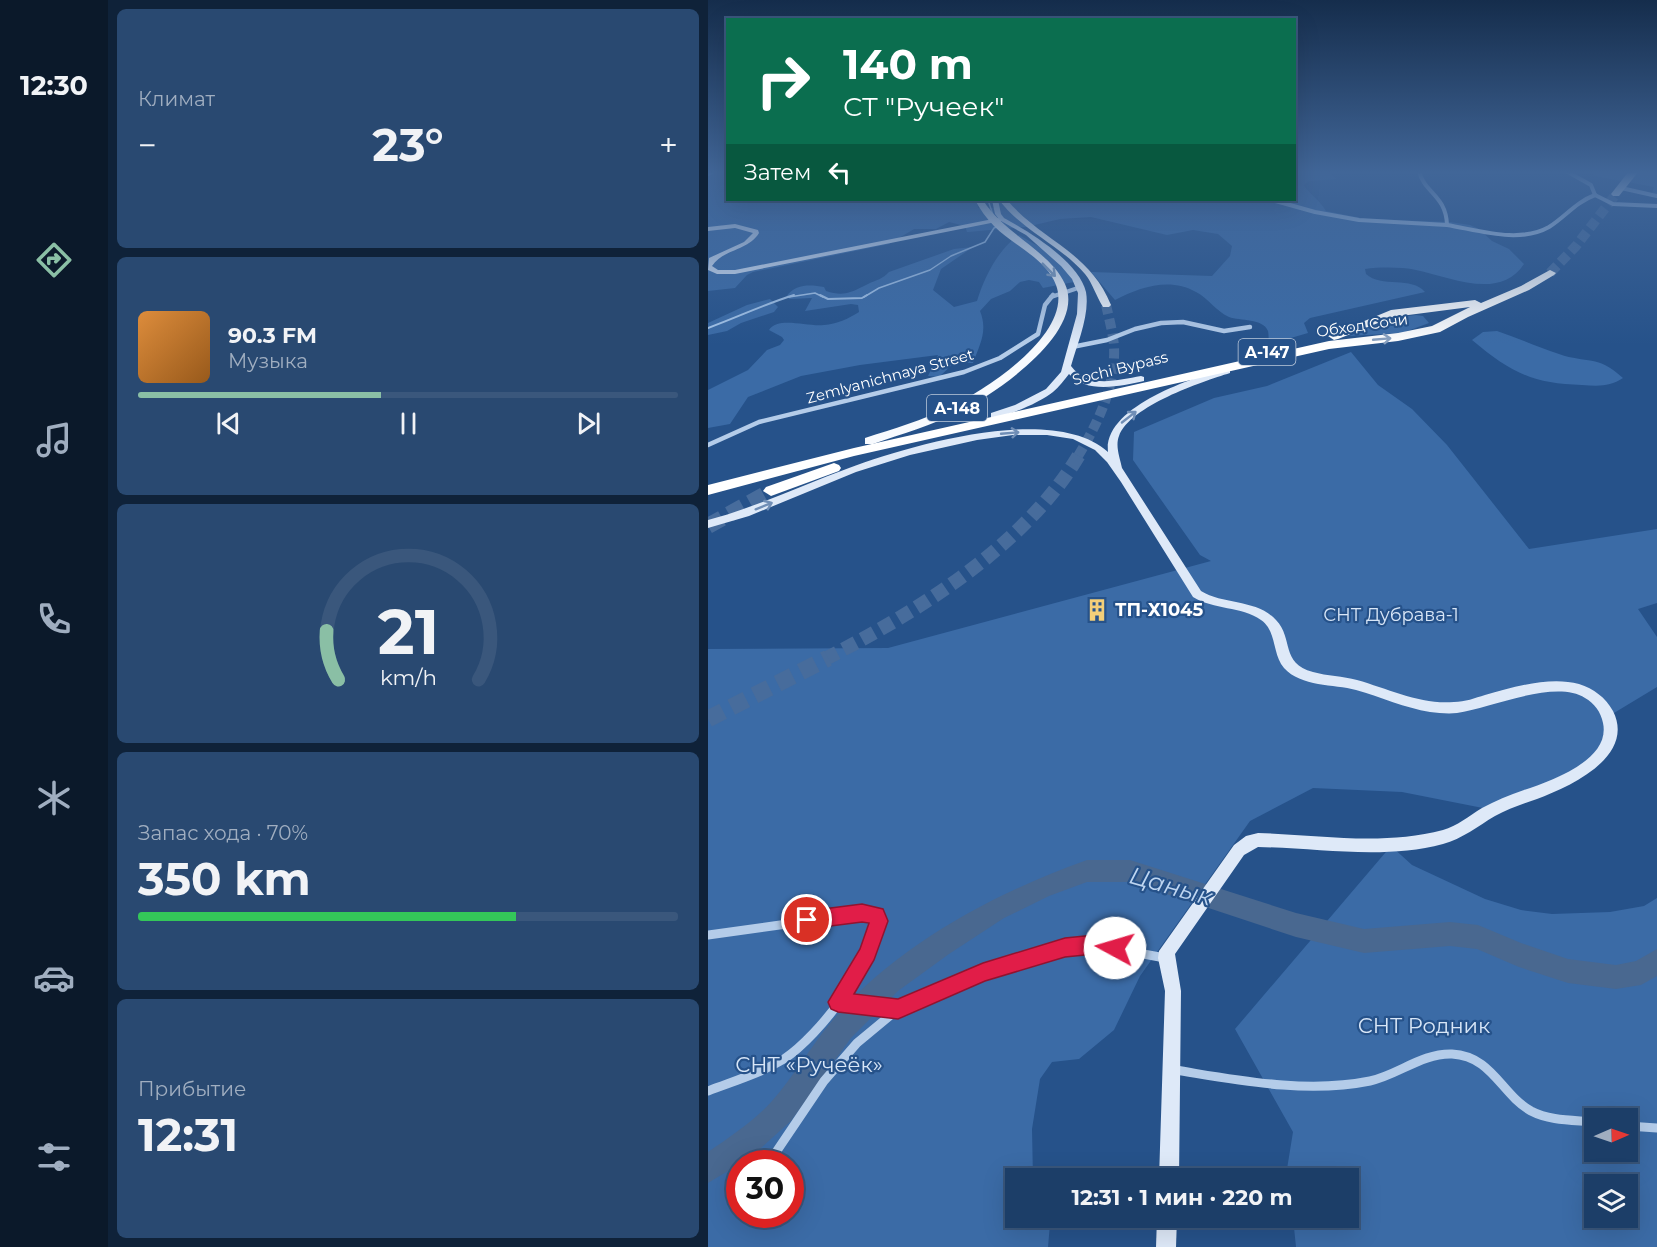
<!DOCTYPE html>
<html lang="ru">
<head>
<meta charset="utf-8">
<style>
  :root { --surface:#1c3e68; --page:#294971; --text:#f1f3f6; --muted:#a0aec0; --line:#3a577c; --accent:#8abfa5 }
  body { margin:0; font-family:Montserrat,sans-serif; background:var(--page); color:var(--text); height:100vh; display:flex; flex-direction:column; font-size:22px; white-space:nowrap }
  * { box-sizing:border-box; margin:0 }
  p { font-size:20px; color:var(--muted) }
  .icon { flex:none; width:33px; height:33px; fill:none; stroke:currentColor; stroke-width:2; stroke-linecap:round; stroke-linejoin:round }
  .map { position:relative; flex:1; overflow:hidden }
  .drawer { display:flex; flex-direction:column; gap:9px; padding:9px; background:#0f2239; width:600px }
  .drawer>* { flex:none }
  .guide { position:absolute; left:18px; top:18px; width:570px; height:183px; border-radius:0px; box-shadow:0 6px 24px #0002,0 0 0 2px var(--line); background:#0b6e4f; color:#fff; overflow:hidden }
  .needle { width:39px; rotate:88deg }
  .fabs { position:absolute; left:876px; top:1108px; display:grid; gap:12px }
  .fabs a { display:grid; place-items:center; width:54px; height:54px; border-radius:0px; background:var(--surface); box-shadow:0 6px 24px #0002,0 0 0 2px var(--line); font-size:30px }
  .speed { position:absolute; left:18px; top:1150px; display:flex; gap:12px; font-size:30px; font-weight:700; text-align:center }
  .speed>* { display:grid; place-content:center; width:78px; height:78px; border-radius:50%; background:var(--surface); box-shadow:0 6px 24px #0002,0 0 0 2px var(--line); line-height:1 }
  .speed .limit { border:9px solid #d22; background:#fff; color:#111 }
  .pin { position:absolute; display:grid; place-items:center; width:51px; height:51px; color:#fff; margin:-26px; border:3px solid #fff; border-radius:50%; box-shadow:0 2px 6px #0007 }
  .me { position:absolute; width:66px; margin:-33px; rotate:276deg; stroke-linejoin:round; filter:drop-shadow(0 0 4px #0008) }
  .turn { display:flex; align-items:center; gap:21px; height:126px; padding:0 18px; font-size:27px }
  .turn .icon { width:78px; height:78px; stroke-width:2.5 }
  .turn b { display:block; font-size:42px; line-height:51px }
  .then { display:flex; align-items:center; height:57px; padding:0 18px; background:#0003; gap:12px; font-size:22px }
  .big { font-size:45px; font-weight:700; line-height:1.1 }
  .drawer .card { flex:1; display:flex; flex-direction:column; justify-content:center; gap:9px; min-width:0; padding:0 21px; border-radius:9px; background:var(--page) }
  .drawer .dial { align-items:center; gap:0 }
  .dial svg { height:156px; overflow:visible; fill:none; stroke:var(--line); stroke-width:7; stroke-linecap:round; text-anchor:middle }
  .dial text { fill:var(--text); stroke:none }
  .song { display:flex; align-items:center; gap:18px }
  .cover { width:72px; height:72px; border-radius:9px; background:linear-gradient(135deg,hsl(30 70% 55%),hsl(30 70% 35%)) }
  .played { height:6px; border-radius:3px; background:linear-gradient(90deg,var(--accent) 45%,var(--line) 45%) }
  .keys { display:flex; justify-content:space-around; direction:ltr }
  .heat { display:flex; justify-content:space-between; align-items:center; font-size:33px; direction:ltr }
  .charge { height:9px; border-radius:4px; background:linear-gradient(90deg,#34c759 70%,var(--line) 0) }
  .trip { position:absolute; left:297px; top:1168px; width:354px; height:60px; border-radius:0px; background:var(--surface); box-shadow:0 6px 24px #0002,0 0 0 2px var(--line); font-weight:700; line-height:60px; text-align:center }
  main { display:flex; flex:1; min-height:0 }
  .tabs { display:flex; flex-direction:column; width:108px; justify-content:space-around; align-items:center; background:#0b192a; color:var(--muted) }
  .tabs .icon { width:42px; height:42px }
  .tabs .active { color:var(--accent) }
  .tabs b { font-size:27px; color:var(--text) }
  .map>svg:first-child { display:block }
</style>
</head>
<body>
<main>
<nav class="tabs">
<b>12:30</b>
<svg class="icon active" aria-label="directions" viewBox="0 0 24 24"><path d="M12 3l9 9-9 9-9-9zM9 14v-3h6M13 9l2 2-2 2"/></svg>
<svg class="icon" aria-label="music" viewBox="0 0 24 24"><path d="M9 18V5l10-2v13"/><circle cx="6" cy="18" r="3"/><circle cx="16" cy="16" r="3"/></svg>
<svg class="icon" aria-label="phone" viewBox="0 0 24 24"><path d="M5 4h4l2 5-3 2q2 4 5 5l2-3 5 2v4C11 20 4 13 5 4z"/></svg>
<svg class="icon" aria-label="climate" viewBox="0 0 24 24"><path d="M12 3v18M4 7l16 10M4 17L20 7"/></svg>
<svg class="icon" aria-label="car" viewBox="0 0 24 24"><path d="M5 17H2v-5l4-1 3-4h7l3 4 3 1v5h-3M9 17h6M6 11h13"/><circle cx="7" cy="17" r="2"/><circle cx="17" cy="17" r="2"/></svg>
<svg class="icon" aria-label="filters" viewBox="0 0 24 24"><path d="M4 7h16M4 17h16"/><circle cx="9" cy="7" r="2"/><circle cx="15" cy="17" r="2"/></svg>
</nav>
<section class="drawer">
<div class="card"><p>Климат</p>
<div class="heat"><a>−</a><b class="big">23°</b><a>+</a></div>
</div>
<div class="card">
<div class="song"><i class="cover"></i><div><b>90.3 FM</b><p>Музыка</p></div></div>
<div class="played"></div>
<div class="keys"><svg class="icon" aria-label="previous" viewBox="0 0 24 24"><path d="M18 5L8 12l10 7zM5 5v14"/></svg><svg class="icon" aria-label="pause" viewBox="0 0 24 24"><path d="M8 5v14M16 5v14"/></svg><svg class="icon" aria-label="next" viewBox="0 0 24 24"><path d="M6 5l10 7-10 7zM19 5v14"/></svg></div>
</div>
<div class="card dial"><svg viewBox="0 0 100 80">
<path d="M14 69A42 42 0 1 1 86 69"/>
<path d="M14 69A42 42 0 0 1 8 44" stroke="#8abfa5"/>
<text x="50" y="56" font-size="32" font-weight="700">21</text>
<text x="50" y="72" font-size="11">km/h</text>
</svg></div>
<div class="card"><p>Запас хода · 70%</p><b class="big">350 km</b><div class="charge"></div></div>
<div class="card"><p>Прибытие</p><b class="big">12:31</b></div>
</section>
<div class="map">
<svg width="949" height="1247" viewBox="0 0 949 1247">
  <rect width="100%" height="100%" fill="#26528a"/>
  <g fill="#3b6ba6" fill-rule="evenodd">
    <path d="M 0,171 L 19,171 L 20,200 L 271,200 L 269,201 L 270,208 L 289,208 L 288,200 L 586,200 L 587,171 L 619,171 L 629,179 L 601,181 L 596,185 C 598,191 612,200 618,211 L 658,219 L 742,222 L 762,225 L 771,229 L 784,241 L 801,249 L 816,264 C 792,301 742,277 708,270 C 694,267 672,267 657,269 L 658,274 C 673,288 704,276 717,292 L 602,318 L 596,323 L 600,333 L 562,344 C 560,340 561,335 560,331 C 555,318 532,321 521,317 C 509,312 500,298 488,292 C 462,277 432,287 407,300 L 383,272 L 504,276 L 522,256 L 524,246 L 510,234 L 485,230 L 459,235 L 383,217 L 352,219 L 318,227 L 259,232 L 257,226 L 241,222 L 228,229 L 206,229 L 181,244 L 45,272 L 39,275 L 27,288 L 0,291 Z"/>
    <polygon points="882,171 949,171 949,195 944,193 946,187 887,176"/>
    <path d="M 311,235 L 349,257 L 366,282 L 335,288 L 331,282 L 321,280 L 312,282 L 302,291 L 283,299 L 272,311 C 280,331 272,344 265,363 L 246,363 L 231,377 L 220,376 L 230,355 L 152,365 L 93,376 L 40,397 L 22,424 L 0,428 L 0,390 L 40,370 L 59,350 L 72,345 L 76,340 L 74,337 L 61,330 C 70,316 99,327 116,325 C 129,324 140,319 151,312 L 150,305 L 143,304 L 97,311 L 104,298 L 82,299 L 78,297 C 88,283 103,285 116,287 L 118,291 C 136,297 144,292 160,284 C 168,280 175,279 181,272 L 246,249 L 265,247 L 233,269 L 225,290 L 246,307 L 269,301 C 276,278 290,249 311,235 Z"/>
    <polygon points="62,299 70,307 66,312 33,323 19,331 0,335 0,323 39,305"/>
    <polygon points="708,315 715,316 721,323 694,333 641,336 685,318"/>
    <path d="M 789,331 C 810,338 830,347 851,354 C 879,364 889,354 915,378 C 902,387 890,386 874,385 C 825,384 802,372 764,340 L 775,332 Z"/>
    <path d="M 643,352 L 670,385 L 704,409 L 739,445 L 821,549 L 949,529 L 949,603 L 930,609 L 949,637 L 949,687 L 901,716 L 889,758 L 785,810 L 694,792 L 605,788 L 542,821 L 432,976 L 406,1030 L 371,1059 L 344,1062 L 332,1079 L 324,1129 L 325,1179 L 308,1179 L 308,1218 L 336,1218 L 342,1224 L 340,1247 L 0,1247 L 0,649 L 180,648 L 503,561 L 492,555 L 425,460 L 426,432 L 506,398 L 559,386 ZM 32,1164 L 82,1164 L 82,1215 L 32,1215 Z"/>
    <path d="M 683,846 L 704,865 L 777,899 L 813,910 L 844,914 L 902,912 L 936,906 L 949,898 L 949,1247 L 588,1247 L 585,1218 L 640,1218 L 640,1179 L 581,1179 L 579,1169 L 585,1132 L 527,1029 ZM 886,1119 L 920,1119 L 920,1152 L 886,1152 ZM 886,1185 L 920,1185 L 920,1218 L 886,1218 Z"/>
  </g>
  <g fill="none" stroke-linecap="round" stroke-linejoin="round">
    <g stroke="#a8c7ea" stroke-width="1.5">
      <polyline points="280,200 285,215"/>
      <polyline points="81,297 107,293 115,297"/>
      <polyline points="156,297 171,288 222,270 243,256 277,242 286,228 290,226"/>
    </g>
    <g stroke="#a8c7ea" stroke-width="2">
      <polyline points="112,295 120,299 154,298 159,295"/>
      <path d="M 0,328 C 30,317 57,304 86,295"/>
    </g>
    <path fill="#496890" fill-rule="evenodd" d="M 379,860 L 422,860 L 588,913 L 656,929 L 742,922 L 770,925 L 813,943 L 860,959 L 908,965 L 928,961 L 949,949 L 949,976 L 933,985 L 908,989 L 860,983 L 811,967 L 769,949 L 742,946 L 656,953 L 588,937 L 422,882 L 379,882 L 341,896 L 296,918 L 241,954 L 190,991 L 143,1038 L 83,1121 L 43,1157 L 0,1183 L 0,1152 C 22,1137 46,1121 64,1101 C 86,1076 103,1046 124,1021 C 188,945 287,893 379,860 Z"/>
    <path stroke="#476c9c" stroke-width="10" stroke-dasharray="10 5" stroke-linecap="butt" d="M 370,456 C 390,423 408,386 406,346 C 405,333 401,318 398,305"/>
    <path stroke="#476c9c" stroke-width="14" stroke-dasharray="14 7" stroke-linecap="butt" d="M 117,659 C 209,612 317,546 371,455"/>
    <polyline stroke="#476c9c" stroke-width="17" stroke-dasharray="17 9" stroke-linecap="butt" points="0,719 120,658"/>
    <polyline stroke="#476c9c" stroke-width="10" stroke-dasharray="10 5" stroke-linecap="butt" points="842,273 868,246 908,194"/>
    <polyline stroke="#476c9c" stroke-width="16" stroke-dasharray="16 8" stroke-linecap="butt" points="0,526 63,491"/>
    <g stroke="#b4cce9" stroke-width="4">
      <path d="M 711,171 C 716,193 738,195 739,225 C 770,230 811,244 841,227 C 857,217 868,202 887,195"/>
      <polyline points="858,171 883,185 887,195"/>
      <polyline points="913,188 949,196"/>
      <polyline points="887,195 905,204 949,206"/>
      <polyline points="564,200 607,212 651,220 739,225"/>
      <polyline points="343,297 373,287"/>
    </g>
    <g stroke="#b4cce9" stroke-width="4.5">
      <polyline points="364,347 399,340 427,329 453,323 475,322 516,331 542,327"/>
      <polyline points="0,445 51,422 256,372 292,358 330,334 337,305 345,295"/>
    </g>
    <polyline stroke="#b4cce9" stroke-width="7" points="119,918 154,913 169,915 169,918"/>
    <g stroke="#b4cce9" stroke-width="9">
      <polyline points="0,935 129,917"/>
      <polyline points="130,1002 190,1009"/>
      <path d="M 467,1070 C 530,1080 598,1094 662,1081 C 690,1075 714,1053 744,1054 C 784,1056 793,1094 823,1111 C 842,1121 865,1120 886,1122"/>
      <path d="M 0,1091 C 26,1081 53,1073 76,1059 C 111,1036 170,960 169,917"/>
      <polyline points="920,1126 949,1128"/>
      <polyline points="60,1164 116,1081 149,1043 190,1009 275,972 357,947 387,945 457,958"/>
    </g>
    <g fill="#dee9f8" fill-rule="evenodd">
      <polygon points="4,171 12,171 0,176 0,172"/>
      <path d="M 284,200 L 290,200 L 293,214 L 296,218 C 322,232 371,262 378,292 C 382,315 369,344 363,366 C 380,389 409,380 433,376 L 436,377 L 436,381 C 413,386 378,394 361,374 C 356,380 351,387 345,392 C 333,402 297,418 283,417 L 283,413 L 307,405 L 338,389 L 353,372 L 369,314 L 370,293 L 364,279 L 353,266 L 318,235 L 293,221 L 27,274 L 9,274 L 0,270 L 1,258 L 36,242 L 45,233 L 27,228 L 0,231 L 0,227 L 27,224 L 50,230 L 51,233 C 40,251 15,249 4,266 L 10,270 L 27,270 L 290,218 L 287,214 Z"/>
      <path d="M 519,368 L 522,369 L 522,373 C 493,382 422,406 411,436 C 407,446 412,458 414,468 L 493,591 C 516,605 549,599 568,620 C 586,639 572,663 605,672 C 619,676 635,676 649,680 C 681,689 713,705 746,702 C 757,702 767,698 777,695 C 805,687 842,676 871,684 C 886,689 897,697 905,711 C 928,757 861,787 829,799 C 814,804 800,809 787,816 C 770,826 754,839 735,844 C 675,860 611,848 550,847 L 536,855 L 467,954 L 473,991 L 471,1179 L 451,1179 L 457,991 L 450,958 L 451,951 L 526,845 L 538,836 L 550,833 C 611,835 675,846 735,830 C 749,826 761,816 774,808 C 787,801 801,795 816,790 C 843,781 903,760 895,723 C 893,712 886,703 877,698 C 847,679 782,708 749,713 C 740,714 731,713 722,712 C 697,708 673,697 648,690 C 626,684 593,687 576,668 C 564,654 569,631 553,620 C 533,606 506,610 485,597 L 413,482 L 399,462 L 387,450 L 365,439 L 339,435 L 305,435 L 269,440 L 202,455 L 148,472 L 41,516 L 0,528 L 0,520 C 49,507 94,485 141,468 C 203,445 346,403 400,452 C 395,407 484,378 519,368 Z"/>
      <polygon points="449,1218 469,1218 468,1247 448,1247"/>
    </g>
    <g fill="#f7fafe" fill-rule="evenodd">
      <path d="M 267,200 L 275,200 C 296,234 342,251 357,284 C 379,332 287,394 251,412 C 224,425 194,434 165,444 L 157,444 L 157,438 C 185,429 215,420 242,407 C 278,390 366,333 348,285 C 338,258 304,245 286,226 C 278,218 272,209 267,200 Z"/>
      <path d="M 291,200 L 299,200 C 334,241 381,251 403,305 L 401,307 L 395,307 C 388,296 385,284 377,274 C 352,245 315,231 291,200 Z"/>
    </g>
    <g fill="#fff" fill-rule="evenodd">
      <polygon points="921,171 931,171 911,196 905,196 903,194"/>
      <polygon points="842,270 848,273 846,275 821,290 760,317 732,332 690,341 621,349 146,456 0,495 0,485 146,448 621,341 690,333 724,326 762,307 685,317 630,339 626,340 620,336 683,310 767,300 773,303 813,286"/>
      <polygon points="126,463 131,465 133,468 131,471 63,496 55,491 58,487"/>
    </g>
  </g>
  <defs><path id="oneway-shaft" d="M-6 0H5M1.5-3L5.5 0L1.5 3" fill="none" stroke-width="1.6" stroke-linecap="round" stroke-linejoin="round" transform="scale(1.5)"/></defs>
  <use stroke="#849ebe" href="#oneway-shaft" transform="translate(341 270) rotate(45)"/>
  <use stroke="#88a0bf" href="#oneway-shaft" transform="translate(674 339) rotate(-5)"/>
  <g stroke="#708eb6">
    <use href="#oneway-shaft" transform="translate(421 417) rotate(-38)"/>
    <use href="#oneway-shaft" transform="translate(302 433) rotate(-5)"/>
    <use href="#oneway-shaft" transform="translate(56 506) rotate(-22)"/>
  </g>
  <linearGradient id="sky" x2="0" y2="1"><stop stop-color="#152d4c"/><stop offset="0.5" stop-color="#416698"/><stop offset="1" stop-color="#416698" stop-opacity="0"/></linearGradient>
  <rect width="949" height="345" fill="url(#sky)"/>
  <polygon fill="#e11d48" stroke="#92132f" stroke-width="1.5" points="154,904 175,909 180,921 166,960 146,994 190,999 275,963 357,938 387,935 414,942 417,948 414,955 407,958 387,954 357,957 277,981 190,1019 130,1012 123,1009 120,1002 152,949 161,923 154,922 99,929 93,926 90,920 93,913 99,911"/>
  <defs>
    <g id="building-bare" transform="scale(1.8)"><path d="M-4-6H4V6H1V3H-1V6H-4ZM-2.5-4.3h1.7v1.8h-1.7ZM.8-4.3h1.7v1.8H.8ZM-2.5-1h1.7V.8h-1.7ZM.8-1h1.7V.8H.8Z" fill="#f3cf79" stroke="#26528a" stroke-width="2.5" paint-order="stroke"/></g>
  </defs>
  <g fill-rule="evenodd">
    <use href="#building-bare" x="389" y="610"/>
  </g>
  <g text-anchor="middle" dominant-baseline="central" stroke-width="4.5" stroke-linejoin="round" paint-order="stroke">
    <g font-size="15" fill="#fff" stroke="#26528a">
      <text transform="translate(654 325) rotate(-8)">Обход Сочи</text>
      <text transform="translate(412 368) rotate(-14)">Sochi Bypass</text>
      <text transform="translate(182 376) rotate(-15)">Zemlyanichnaya Street</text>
    </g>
    <g fill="#26528a" stroke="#becbdc" stroke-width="1.5">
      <rect x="530.5" y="339" width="57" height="26" rx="4.5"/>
      <rect x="219" y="395" width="60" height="26" rx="4.5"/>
    </g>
    <g font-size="16" font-weight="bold" fill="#fff">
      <text x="559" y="352">А-147</text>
      <text x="249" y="408">А-148</text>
    </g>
    <g font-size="18" font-weight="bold" fill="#fff" stroke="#26528a" text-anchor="start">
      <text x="407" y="610">ТП-Х1045</text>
    </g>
    <g font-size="18" fill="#d8e6f7" stroke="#26528a">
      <text x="683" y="615">СНТ Дубрава-1</text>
    </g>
    <g font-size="21" fill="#d8e6f7" stroke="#26528a">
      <text x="716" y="1025">СНТ Родник</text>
      <text x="101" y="1064">СНТ «Ручеёк»</text>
    </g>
    <g font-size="24" font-style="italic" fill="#bfd6f1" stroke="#26528a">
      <text transform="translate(463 886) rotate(16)">Цанык</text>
    </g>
  </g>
</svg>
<div class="fabs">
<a><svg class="needle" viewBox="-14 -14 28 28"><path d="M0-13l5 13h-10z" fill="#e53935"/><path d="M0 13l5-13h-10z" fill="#a0aec0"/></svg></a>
<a><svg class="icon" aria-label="layers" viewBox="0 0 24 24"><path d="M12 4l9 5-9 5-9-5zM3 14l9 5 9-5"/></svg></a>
</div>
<div class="speed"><div class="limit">30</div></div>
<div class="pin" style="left:99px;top:920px;background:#d93025"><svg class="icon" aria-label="arrive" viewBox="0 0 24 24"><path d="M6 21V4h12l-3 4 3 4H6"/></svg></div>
<svg class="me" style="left:407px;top:948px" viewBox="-20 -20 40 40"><circle r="19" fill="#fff"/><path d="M0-13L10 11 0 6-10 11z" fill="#e11d48"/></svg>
<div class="trip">12:31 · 1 мин · 220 m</div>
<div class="guide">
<div class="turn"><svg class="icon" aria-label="right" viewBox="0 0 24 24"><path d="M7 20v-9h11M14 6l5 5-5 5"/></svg><div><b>140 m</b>СТ &quot;Ручеек&quot;</div></div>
<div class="then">Затем<svg class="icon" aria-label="left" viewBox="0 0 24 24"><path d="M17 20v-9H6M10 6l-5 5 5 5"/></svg></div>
</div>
</div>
</main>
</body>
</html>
